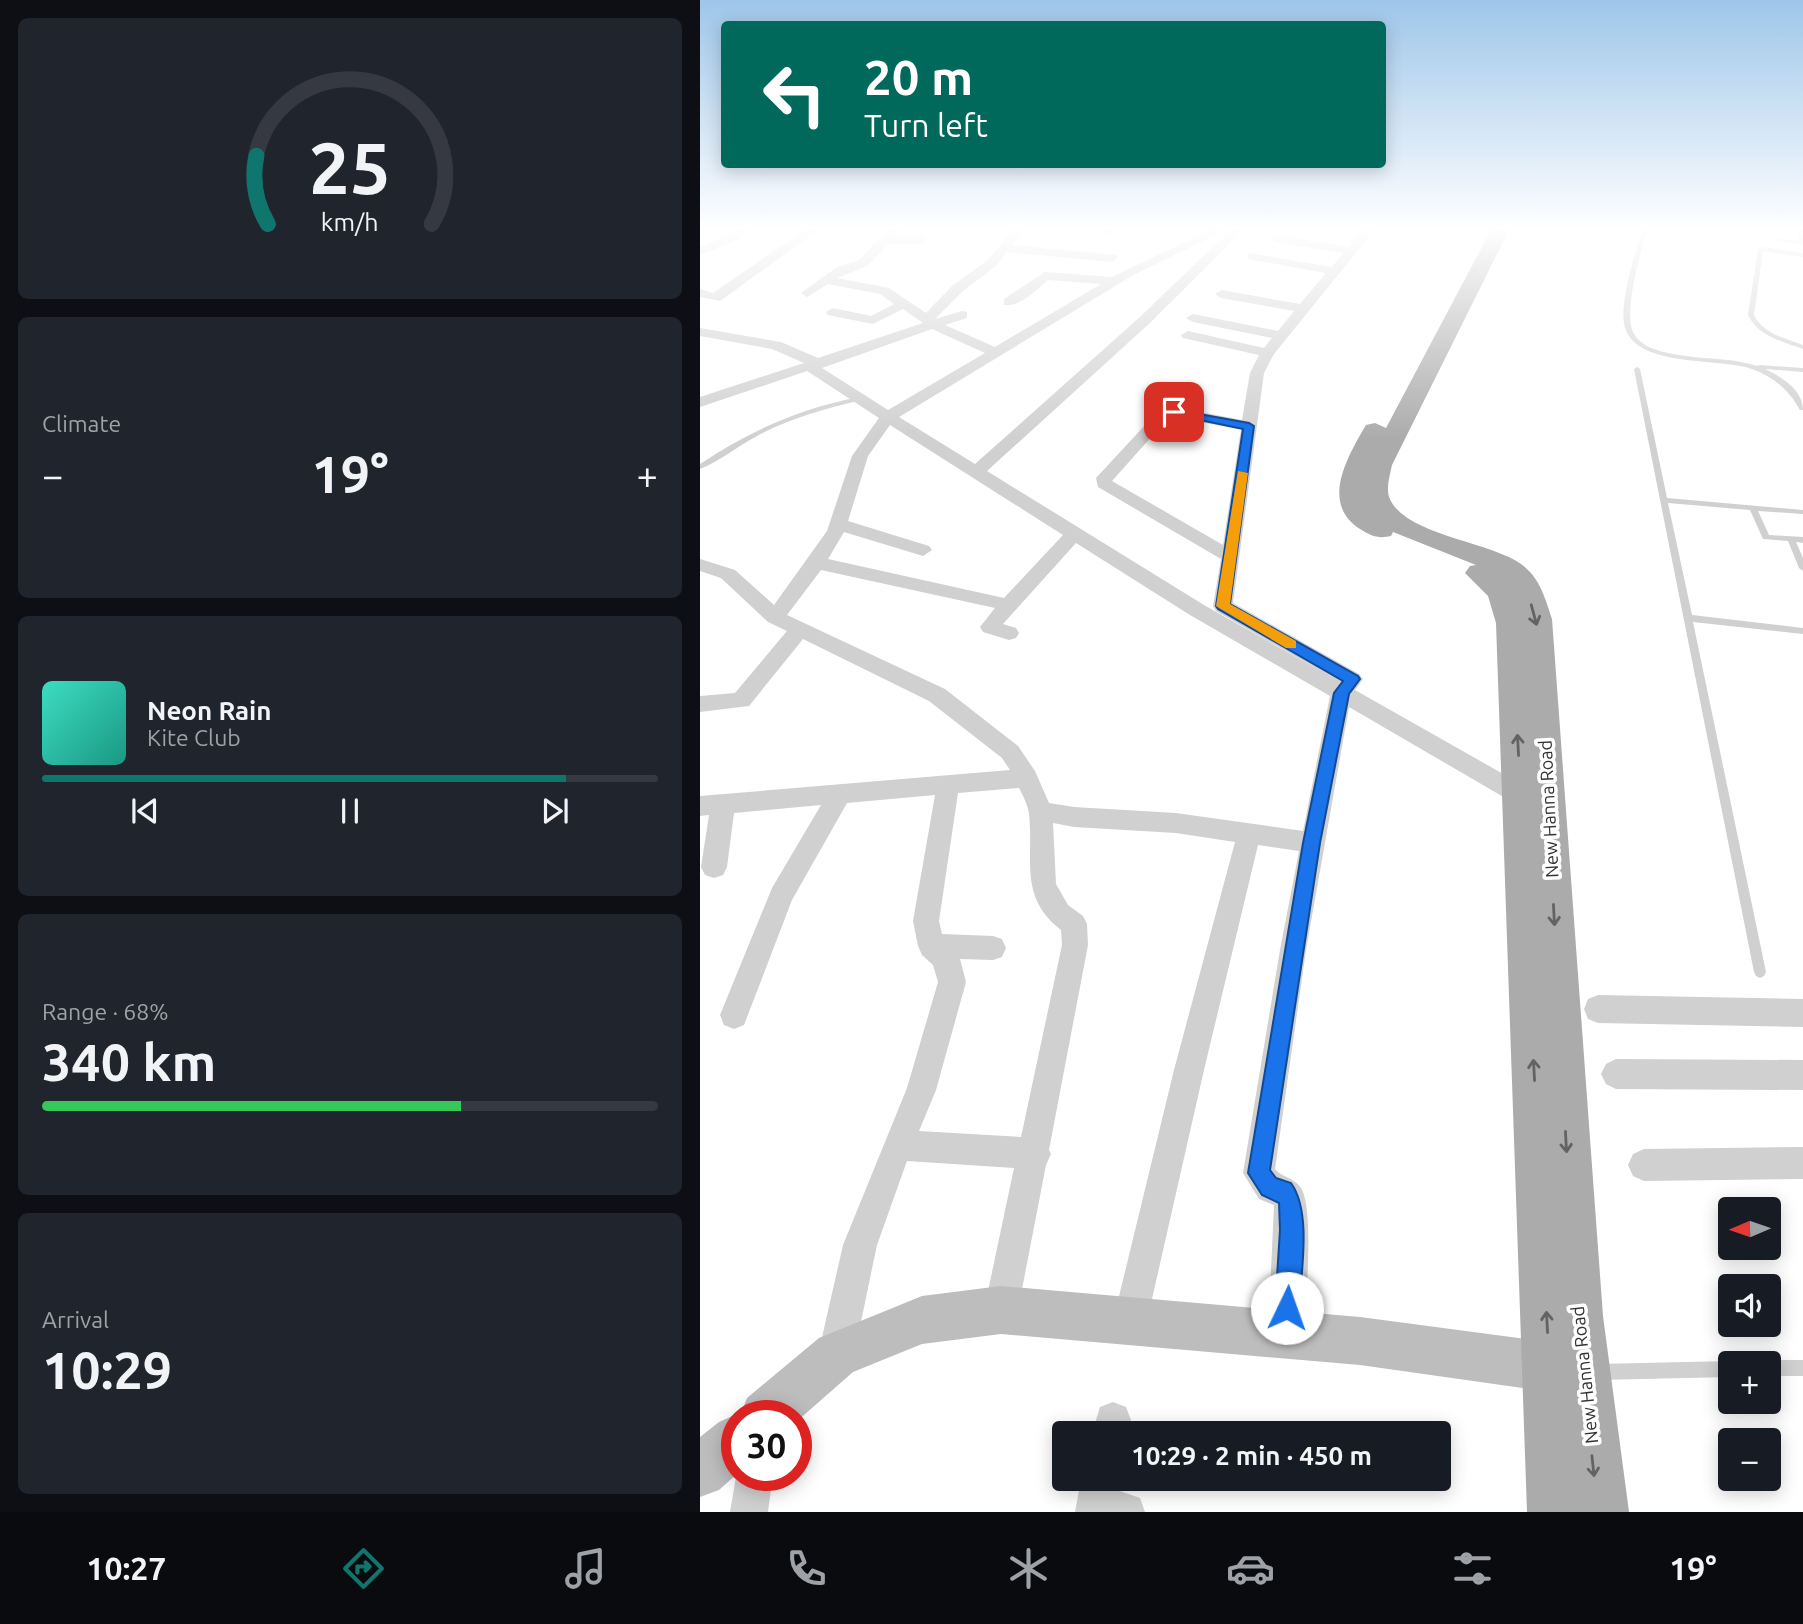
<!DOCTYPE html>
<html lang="en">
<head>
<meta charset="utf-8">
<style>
  :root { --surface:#171b24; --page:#20242c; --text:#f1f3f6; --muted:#9ea1a6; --line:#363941; --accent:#0f766e }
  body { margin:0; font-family:Ubuntu,sans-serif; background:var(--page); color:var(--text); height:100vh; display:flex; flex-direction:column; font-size:26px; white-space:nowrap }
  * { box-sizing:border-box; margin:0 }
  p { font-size:23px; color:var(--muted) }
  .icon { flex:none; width:38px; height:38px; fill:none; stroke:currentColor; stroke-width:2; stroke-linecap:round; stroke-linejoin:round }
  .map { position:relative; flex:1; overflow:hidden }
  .panel { display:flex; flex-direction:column; gap:18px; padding:18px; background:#0d0f14; width:700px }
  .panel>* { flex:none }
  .banner { position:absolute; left:21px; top:21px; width:665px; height:147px; border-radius:7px; box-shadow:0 4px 18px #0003; background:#00695c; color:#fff; overflow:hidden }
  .needle { width:46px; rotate:268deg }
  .buttons { position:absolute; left:1018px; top:1197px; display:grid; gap:14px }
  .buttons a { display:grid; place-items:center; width:63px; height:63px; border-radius:7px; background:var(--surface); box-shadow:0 4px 18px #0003; font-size:35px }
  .speed { position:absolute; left:21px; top:1400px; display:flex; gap:14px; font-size:35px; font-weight:700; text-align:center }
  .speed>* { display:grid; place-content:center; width:91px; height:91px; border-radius:50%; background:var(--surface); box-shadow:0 4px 18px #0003; line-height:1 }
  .speed .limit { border:10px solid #d22; background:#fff; color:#111 }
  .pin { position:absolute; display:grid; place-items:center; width:60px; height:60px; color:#fff; margin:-30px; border-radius:14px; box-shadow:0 4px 10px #0006 }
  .me { position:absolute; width:77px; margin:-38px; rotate:3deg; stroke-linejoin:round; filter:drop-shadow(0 0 5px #0008) }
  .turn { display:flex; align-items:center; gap:24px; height:147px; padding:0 28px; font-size:32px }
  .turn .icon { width:91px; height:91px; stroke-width:2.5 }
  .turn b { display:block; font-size:49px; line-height:60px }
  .big { font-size:52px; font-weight:700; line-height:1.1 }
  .panel .card { flex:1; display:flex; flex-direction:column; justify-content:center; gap:10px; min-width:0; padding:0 24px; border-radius:10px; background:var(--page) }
  .panel .dial { align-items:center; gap:0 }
  .dial svg { height:182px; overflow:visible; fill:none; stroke:var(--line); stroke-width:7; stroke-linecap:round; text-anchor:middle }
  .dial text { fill:var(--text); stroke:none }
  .song { display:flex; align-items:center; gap:21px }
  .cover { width:84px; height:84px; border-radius:10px; background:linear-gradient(135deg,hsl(170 70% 55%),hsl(170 70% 35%)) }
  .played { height:7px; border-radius:4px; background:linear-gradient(90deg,var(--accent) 85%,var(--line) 85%) }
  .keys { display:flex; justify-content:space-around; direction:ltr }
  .heat { display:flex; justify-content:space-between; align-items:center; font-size:38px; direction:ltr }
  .charge { height:10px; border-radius:5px; background:linear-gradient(90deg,#34c759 68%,var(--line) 0) }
  .trip { position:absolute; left:352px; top:1421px; width:399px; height:70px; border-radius:7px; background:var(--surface); box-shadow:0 4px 18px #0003; font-weight:700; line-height:70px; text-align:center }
  .menu { display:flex; height:112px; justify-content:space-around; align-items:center; background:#090b0e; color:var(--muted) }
  .menu .icon { width:49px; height:49px }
  .menu .active { color:var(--accent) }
  .menu b { font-size:32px; color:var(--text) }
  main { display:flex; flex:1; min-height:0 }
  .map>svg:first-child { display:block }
</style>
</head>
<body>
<main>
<section class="panel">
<div class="card dial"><svg viewBox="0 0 100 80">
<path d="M14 69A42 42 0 1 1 86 69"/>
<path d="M14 69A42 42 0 0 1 9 39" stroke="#0f766e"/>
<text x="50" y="56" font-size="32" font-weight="700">25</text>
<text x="50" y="72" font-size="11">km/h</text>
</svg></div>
<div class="card"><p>Climate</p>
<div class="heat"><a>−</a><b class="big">19°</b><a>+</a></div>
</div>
<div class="card">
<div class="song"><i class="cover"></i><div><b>Neon Rain</b><p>Kite Club</p></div></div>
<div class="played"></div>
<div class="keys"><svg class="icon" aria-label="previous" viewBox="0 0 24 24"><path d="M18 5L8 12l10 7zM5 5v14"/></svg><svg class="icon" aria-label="pause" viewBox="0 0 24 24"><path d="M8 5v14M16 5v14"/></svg><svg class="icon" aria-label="next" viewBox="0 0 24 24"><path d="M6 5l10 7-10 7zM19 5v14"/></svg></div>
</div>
<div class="card"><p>Range · 68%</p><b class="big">340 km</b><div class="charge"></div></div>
<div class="card"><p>Arrival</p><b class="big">10:29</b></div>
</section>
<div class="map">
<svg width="1103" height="1512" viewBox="0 0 1103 1512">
  <rect width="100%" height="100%" fill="#fff"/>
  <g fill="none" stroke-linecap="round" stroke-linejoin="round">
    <g fill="#d0d0d0" fill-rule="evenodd">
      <path d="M 942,228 L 948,228 C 941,252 922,313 934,334 C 944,352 975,354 993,357 C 1014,359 1036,359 1057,366 L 1060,365 L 1103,368 L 1103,372 L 1065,369 C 1082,377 1103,390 1103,410 L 1100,410 C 1089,390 1074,377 1052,369 C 1019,357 931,369 924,323 C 920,300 936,251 942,228 Z"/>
      <polygon points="1098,228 1103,228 1103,245 1070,239 1073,237 1098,241"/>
      <path d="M 1061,247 L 1103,253 L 1103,257 L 1063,251 L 1054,315 C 1063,334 1085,338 1103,345 L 1103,349 C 1083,342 1058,336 1048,315 L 1058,249 Z"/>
      <polygon points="937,367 940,369 967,498 1103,510 1103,514 1058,511 1069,535 1103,537 1103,543 1096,542 1103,558 1103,571 1099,568 1088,541 1063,539 1050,510 968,503 992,615 1103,628 1103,634 993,622 1066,972 1064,976 1060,978 1056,976 1054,972 934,369"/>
      <path d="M 159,397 L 161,398 L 161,400 C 125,409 90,418 57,436 C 38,446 20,461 0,469 L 0,464 C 51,430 99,409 159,397 Z"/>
      <polygon points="1069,1360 1103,1360 1103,1376 1069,1376 1069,1363 1063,1363"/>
      <polygon points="1031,1361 1037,1363 1031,1363 1031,1377 897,1380 891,1378 889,1372 891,1366 897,1364"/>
    </g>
    <g fill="#d0d0d0" fill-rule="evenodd">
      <polygon points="40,228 54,228 41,238 0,255 0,247"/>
      <polygon points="107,228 121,228 20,301 0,297 0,289 13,293"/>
      <path d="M 190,228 L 203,228 L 195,236 L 222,236 L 228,240 L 222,244 L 189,244 L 167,266 L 137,278 L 189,288 L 226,313 L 253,285 L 288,260 L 314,228 L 326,228 L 312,245 L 416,255 L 418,258 L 412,262 L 307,252 L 296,266 L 263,291 L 235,319 L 262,311 L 267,312 L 267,318 L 245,325 L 295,347 L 401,284 L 348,280 C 336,290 321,307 304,305 L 304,299 L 345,272 L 412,277 L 514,228 L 530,228 L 435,274 L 199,417 L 275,464 L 441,316 L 532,228 L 545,228 L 451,322 L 287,471 L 504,605 L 638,681 L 516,611 L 513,606 L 521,559 L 398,487 L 396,478 L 460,409 L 475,407 L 542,420 L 550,373 L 559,355 L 483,338 L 481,335 L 488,331 L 564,348 L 572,338 L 493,322 L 486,318 L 493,314 L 578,331 L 594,311 L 521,298 L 515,294 L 521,290 L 600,304 L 626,273 L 548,259 L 548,253 L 632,267 L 643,253 L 575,242 L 569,238 L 575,234 L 648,247 L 664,228 L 676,228 L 574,354 L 564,373 L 533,603 L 659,674 L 663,679 L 655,690 L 835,792 L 839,799 L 835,806 L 827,809 L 819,806 L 649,707 L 606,950 L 575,1169 C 582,1178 594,1177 601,1188 C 615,1211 605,1304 604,1335 L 598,1347 L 586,1353 L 574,1347 L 568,1335 L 574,1205 L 559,1199 L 543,1173 L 580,950 L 599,851 L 558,845 L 504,1070 L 447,1321 L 442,1333 L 430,1338 L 418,1333 L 413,1321 L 474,1070 L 535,842 L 476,833 L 374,827 L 353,823 L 356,884 L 368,905 L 383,916 L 387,924 L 388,945 L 349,1150 L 351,1154 L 346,1165 L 318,1310 L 313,1322 L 301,1327 L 289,1322 L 284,1310 L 314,1168 L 207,1161 L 177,1245 L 154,1355 L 149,1368 L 136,1373 L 123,1368 L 118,1355 L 143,1245 L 207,1088 L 238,982 L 233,965 L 222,955 L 218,946 L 213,921 L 235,795 L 147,803 L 92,900 L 44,1025 L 34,1029 L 24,1025 L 20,1015 L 72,888 L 121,805 L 34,813 L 27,867 L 23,875 L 14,878 L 5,875 L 1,867 L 9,815 L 0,816 L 0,796 L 310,770 L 302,758 L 229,701 L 103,639 L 49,706 L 0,712 L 0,696 L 35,693 L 87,631 L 68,622 L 21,578 L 0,571 L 0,559 L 35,570 L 74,605 L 127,531 L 152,456 L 179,418 L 107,371 L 0,407 L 0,397 L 104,363 L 72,349 L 0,336 L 0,328 L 81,342 L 118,358 L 223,323 L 203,309 L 173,324 L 128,315 L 126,312 L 133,308 L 171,316 L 194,304 L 180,294 L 128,284 L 107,297 L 101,293 L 137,267 L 159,260 ZM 232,329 L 285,353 L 188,410 L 122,368 ZM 469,417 L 541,429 L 523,545 L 412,481 ZM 190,425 L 363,535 L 304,598 L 128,559 L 144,532 L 223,556 L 232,550 L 229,546 L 148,521 L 168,456 ZM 376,543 L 490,615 L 630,696 L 603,831 L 476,813 L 374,807 L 349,803 L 335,771 L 318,746 L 245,689 L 87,615 L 121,570 L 295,608 L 280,627 L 283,632 L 309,640 L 316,638 L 319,633 L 316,628 L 303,624 ZM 319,788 C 323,796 328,805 329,814 C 334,859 318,897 361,930 L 362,945 L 321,1137 L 219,1131 L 236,1090 L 266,982 L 260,959 L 293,960 L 302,957 L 306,948 L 302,939 L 293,936 L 242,934 L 239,921 L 258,793 Z"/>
      <polygon points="404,228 419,228 405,236 399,233"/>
      <polygon points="898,995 1103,999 1103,1027 898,1023 888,1019 884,1009 888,999"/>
      <polygon points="916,1059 1103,1060 1103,1090 916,1089 906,1084 901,1074 906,1064"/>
      <polygon points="1103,1147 1103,1179 944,1181 933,1176 928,1165 933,1154 944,1149"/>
      <polygon points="413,1402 426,1407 431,1420 428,1433 392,1433 400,1407"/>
      <polygon points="37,1471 37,1475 73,1475 68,1512 30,1512"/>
      <polygon points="381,1479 419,1479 417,1490 440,1498 445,1512 375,1512"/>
    </g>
    <polygon fill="#bdbdbd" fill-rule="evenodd" points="301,1286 660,1317 864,1344 882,1351 889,1369 882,1387 864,1394 660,1365 301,1334 222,1344 153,1372 96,1422 96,1416 37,1416 37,1474 19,1490 0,1497 0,1437 19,1422 37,1414 40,1415 47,1398 119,1338 222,1296"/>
    <path fill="#ababab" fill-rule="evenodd" d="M 792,228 L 810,228 L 692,465 C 690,475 686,487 689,497 C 703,535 789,541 821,564 C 840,578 845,598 852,619 L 903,1316 L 929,1512 L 827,1512 L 796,623 L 788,596 L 765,573 L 770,566 L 776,565 L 693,532 L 691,536 C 678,539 671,536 660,529 C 621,504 646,460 663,430 L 666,425 L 675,423 L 686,428 Z"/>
  </g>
  <defs><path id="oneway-shaft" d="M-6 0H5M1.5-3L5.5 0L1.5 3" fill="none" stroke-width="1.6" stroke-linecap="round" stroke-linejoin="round" transform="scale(1.75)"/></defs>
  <g stroke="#636363">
    <use href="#oneway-shaft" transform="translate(834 615) rotate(75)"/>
    <use href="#oneway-shaft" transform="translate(818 745) rotate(-93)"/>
    <use href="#oneway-shaft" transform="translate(854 915) rotate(87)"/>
    <use href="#oneway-shaft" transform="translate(834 1070) rotate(-93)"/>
    <use href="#oneway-shaft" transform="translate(866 1142) rotate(87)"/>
    <use href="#oneway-shaft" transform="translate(847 1322) rotate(-93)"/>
    <use href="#oneway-shaft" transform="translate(893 1466) rotate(84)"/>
  </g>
  <linearGradient id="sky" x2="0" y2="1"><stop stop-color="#9ec6ea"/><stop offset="0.52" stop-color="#fff"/><stop offset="1" stop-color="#fff" stop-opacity="0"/></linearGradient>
  <rect width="1103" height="440" fill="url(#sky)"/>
  <path fill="#1a73e8" stroke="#114b97" stroke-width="2" d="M 471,409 L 549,423 L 554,426 L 530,604 L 658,676 L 660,679 L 649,694 L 620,843 L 570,1170 L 576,1178 L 591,1183 C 612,1212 601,1273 599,1308 L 596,1317 L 587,1321 L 579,1317 L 575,1308 L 580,1230 L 579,1203 L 562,1195 L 548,1173 L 603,843 L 634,693 L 643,681 L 518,609 L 516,606 L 543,429 L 471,414 Z"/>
  <polygon fill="#f59e0b" points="538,471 548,473 530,604 596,641 596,648 586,648 516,606"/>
  <g text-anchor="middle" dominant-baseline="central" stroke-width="7" stroke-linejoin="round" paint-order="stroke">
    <g font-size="18" fill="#333" stroke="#fff">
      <text transform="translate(848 809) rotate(-93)">New Hanna Road</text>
      <text transform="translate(884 1375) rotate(-96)">New Hanna Road</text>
    </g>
  </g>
</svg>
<div class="buttons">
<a><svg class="needle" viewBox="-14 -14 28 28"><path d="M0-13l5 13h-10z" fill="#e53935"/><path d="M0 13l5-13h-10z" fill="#9ea1a6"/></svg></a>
<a><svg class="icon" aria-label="sound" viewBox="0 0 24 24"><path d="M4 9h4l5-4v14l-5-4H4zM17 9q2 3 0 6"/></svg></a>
<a>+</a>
<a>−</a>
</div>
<div class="speed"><div class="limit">30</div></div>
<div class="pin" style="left:474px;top:412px;background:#d93025"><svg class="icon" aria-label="arrive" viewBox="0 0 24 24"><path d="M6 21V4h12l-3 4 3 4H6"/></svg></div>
<svg class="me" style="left:587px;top:1308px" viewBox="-20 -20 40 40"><circle r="19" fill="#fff"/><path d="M0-13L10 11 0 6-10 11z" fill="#1a73e8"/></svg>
<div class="trip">10:29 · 2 min · 450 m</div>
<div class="banner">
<div class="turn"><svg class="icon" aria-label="left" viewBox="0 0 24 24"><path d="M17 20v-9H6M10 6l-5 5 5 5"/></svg><div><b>20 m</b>Turn left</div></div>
</div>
</div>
</main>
<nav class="menu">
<b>10:27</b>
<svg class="icon active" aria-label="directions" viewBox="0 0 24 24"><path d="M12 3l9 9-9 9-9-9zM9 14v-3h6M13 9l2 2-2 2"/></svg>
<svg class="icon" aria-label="music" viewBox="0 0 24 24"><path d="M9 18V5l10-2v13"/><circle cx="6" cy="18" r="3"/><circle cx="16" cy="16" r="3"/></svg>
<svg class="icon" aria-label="phone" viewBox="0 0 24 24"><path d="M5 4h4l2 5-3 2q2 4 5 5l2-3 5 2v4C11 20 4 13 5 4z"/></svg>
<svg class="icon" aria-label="climate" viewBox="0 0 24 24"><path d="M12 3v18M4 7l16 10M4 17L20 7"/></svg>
<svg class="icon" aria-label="car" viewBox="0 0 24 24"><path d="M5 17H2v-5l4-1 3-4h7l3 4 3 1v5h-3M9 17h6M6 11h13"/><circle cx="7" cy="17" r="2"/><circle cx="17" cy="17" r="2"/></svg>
<svg class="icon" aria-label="filters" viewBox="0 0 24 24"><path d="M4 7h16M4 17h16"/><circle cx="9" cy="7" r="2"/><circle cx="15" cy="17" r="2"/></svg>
<b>19°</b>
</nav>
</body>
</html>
